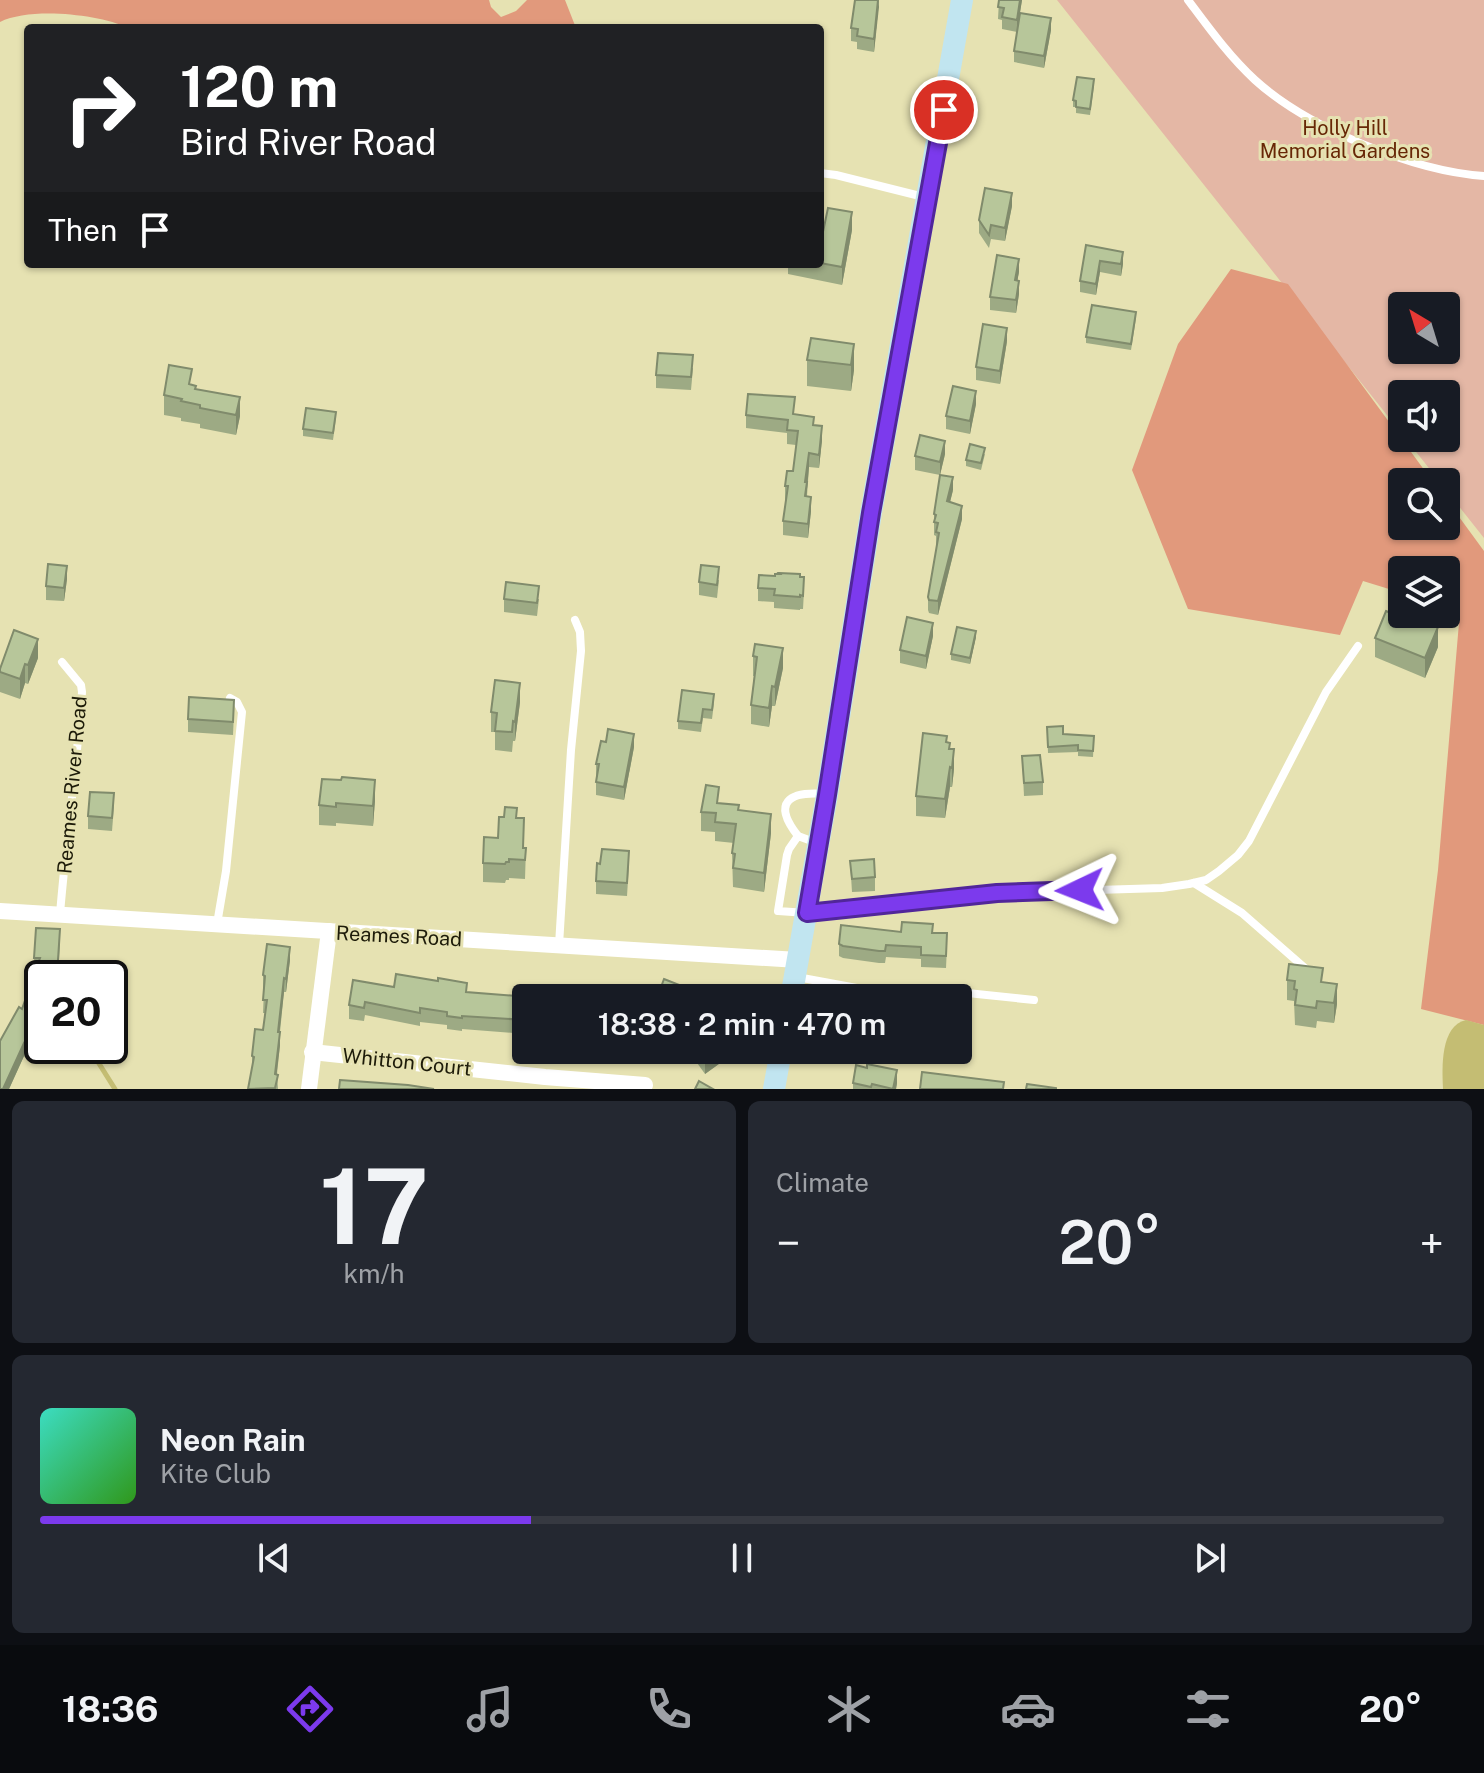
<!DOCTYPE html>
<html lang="en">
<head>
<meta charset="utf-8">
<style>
  :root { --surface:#171b24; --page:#242831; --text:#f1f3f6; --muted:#9ea1a6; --line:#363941; --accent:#7c3aed }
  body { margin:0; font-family:"Public Sans",sans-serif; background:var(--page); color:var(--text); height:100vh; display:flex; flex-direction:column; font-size:30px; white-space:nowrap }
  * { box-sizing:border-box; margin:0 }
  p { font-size:26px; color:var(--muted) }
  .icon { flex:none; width:44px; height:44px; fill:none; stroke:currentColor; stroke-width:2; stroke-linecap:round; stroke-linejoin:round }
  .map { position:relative; height:1089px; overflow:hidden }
  .details { display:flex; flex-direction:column; gap:12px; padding:12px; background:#0d0f14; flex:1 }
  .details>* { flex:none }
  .top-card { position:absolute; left:24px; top:24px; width:800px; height:244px; border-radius:8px; box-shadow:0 2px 6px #0004; background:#202124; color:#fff; overflow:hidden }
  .needle { width:52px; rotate:322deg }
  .tools { position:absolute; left:1388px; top:292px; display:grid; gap:16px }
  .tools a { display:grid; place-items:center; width:72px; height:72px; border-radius:8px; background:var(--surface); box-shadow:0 2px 6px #0004; font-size:40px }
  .speed { position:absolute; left:24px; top:960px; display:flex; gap:16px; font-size:40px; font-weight:700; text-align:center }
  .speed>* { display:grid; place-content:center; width:104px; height:104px; border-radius:50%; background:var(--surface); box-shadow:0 2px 6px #0004; line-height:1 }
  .speed .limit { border:4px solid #111; border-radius:12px; background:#fff; color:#111 }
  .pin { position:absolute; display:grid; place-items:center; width:68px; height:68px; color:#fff; margin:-34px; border:4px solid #fff; border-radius:50%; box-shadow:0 2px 8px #0007 }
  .me { position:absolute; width:88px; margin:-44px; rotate:268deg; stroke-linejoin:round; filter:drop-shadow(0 0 6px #0008) }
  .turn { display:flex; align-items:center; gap:28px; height:168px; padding:0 24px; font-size:36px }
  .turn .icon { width:104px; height:104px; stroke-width:2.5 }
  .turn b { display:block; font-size:56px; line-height:68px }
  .then { display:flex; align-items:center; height:76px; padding:0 24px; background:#0003; gap:16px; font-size:30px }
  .big { font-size:60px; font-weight:600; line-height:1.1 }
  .details .card { flex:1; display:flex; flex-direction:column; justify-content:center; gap:12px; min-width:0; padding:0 28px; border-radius:12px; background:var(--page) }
  .details .dial { align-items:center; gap:0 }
  .dial b { font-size:104px; line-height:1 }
  .song { display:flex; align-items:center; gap:24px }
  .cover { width:96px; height:96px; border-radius:12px; background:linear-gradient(135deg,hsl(170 70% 55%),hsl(110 70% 35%)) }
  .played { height:8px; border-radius:4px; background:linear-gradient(90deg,var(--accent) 35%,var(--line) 35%) }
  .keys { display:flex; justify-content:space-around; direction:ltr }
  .heat { display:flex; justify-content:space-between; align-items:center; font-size:44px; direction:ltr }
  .details .tiles { flex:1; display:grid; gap:12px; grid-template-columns:1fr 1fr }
  .card:last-child { grid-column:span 2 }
  .trip { position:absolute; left:512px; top:984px; width:460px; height:80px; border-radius:8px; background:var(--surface); box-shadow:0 2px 6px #0004; font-weight:600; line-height:80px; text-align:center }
  .dock { display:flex; height:128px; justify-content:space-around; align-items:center; background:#090b0e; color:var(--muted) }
  .dock .icon { width:56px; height:56px }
  .dock .active { color:var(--accent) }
  .dock b { font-size:36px; color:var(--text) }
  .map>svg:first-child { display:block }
</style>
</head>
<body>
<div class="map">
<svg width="1484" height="1089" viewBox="0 0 1484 1089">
  <rect width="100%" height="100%" fill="#e6e2b2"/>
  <path fill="#e4b7a5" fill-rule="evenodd" d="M 1057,0 L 1484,0 L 1484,538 L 1446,490 L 1446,482 L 1440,482 L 1405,438 L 1446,438 L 1446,394 L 1402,394 L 1402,434 ZM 1402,306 L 1446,306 L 1446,350 L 1402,350 Z"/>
  <g fill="#e1997c">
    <path d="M 0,0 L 489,0 L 491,7 L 501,17 L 516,11 L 527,0 L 565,0 L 576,28 L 129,28 C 97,14 31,7 0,22 Z"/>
    <polygon points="1231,269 1288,284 1433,482 1402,482 1402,526 1446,526 1446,499 1484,551 1484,1025 1421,1009 1438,870 1460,611 1446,607 1446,570 1402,570 1402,593 1363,581 1340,635 1188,609 1132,470 1178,344"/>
  </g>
  <path fill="#c4bd73" d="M 1466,1020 L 1484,1025 L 1484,1089 L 1443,1089 C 1442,1068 1440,1026 1466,1020 Z"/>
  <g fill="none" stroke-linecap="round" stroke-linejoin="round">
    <polyline stroke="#c4bd73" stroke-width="5" points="88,1046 115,1089"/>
    <g stroke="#fff" stroke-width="8">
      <path d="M 1188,0 C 1209,28 1229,56 1255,80 C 1308,128 1413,171 1484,176"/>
      <polyline points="820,173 836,175 924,197"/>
      <path d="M 798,836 C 772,803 788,791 825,794"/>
      <polyline points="817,843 798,836 789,849 787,855 778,911 807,913 899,902 997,893 1162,888 1189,884 1206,880 1219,871 1238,855 1249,841 1326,692 1358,646"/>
      <polyline points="1194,883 1242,913 1306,969"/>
      <path d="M 60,914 C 66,840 77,766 82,692 L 81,685 L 62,662"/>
      <polyline points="217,924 226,871 242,712 237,702 230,698"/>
      <polyline points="559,945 571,750 581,651 580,632 575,620"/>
      <polyline points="797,977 862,989"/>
      <polyline points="879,992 948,991 1034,1000"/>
    </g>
    <g stroke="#fff" stroke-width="16">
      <polyline points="0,911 798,960"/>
      <polyline points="312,1052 545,1077 645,1085"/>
      <polyline points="309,1089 329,931"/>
    </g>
    <g stroke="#c1e5f0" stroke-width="22">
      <polyline points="791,998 827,795 871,513 962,0"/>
      <polyline points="774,1089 781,1050"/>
    </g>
  </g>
  <g fill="#9daa84">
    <polygon points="879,0 874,52 857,49 857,42 851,41 851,28"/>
    <polygon points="999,0 1022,0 1019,17 1051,30 1044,68 1014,62 1014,51 1017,32 1002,29 1002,20 998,19"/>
    <polygon points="1094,86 1090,115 1076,113 1076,107 1073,107 1073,100"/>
    <polygon points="1012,206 1005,241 991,239 989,248 979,233 979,220"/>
    <polygon points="852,230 842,285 788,274 788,264 820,264 820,246"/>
    <polygon points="1086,245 1123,264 1121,276 1100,272 1096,295 1080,292 1080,281"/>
    <polygon points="1019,272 1017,281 1019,294 1016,313 990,310 990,297"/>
    <polygon points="1136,318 1131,350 1086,343 1086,337"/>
    <polygon points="1007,341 1000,384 976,380 976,367"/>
    <polygon points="854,344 854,370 851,391 807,386 807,360"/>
    <polygon points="693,368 691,390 656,388 656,375"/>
    <polygon points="192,385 196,389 240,416 236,435 200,428 200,424 181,421 181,418 164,415 164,395"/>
    <polygon points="976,404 970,434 946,429 946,416"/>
    <polygon points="794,414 814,425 822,440 819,468 809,467 807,496 811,511 808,538 783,535 783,521 786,500 785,499 785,486 793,471 796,445 787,444 787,433 746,428 746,415"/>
    <polygon points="336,418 333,440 303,436 303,429"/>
    <polygon points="945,454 940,475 915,470 915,456"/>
    <polygon points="985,454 981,470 966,466 966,460"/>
    <polygon points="953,490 950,502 962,519 938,615 929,613 928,610 928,597 937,545 936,545 936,536 934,535 934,514"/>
    <polygon points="67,579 64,601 46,600 46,586"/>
    <polygon points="719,580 717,598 699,595 699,582"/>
    <polygon points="758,588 804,591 803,609 800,609 800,610 774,608 774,602 758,601"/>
    <polygon points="504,599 539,599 537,616 504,612"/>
    <polygon points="933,636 926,669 900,663 900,650"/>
    <polygon points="976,637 970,664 951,660 951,654"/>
    <polygon points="1375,638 1438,647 1425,678 1375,657"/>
    <polygon points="783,648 783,668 775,706 772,706 769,727 751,724 751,705 754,676 753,676 753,656"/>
    <polygon points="38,658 28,684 25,683 20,699 0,692 0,669"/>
    <polygon points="520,702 515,741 513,741 512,752 495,750 495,732 491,732 491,712"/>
    <polygon points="714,703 712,719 703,718 701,732 678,729 678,721"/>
    <polygon points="234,713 233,735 188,732 188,719"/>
    <polygon points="1047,727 1063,734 1094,736 1093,757 1078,756 1078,752 1048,753"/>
    <polygon points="947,742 950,749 954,769 952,787 950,787 945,818 916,816 916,796"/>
    <polygon points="634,747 624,800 596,795 596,764"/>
    <polygon points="1022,756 1043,782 1043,795 1024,796"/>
    <polygon points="341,780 375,800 373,826 336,823 336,826 319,825 319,805"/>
    <polygon points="719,803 739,810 771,833 764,892 733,887 732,853 734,843 715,841 715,832 701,831 701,812"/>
    <polygon points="114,806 112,831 88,829 88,816"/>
    <polygon points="517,818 523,848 526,848 525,879 509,878 509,880 506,880 505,883 483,882 483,863 498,838"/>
    <polygon points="850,861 875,877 875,891 852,892"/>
    <polygon points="600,864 629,864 627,896 596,894 596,881"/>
    <polygon points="901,932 933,933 947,946 946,968 921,967 921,959 886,957 885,963 879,963 843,958 839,956 839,944"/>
    <polygon points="60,943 58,978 42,978 25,1057 24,1056 9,1089 0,1089 22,1009 35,971 34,958"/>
    <polygon points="290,960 286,992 284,992 280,1032 280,1045 277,1074 278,1089 248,1089 252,1066 252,1056 263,1030 265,1013 263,1013 264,989 263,989 263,975"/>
    <polygon points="1287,980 1323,982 1337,1004 1334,1023 1317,1021 1316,1028 1295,1025 1294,1001 1287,1000"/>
    <polygon points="394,987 467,992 526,998 526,1034 462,1029 462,1031 447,1029 447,1025 420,1022 420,1026 365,1015 364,1021 349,1019 349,1005"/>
    <polygon points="691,1050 734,1050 734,1053 705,1074 695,1060 695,1056"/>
    <polygon points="853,1083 897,1083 896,1089 853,1089"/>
  </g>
  <g fill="#808b6c">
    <polygon points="878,0 879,7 874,52 874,39"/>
    <polygon points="1020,0 1022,0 1017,32 1017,20"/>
    <polygon points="1051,18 1051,30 1044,68 1044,56"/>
    <polygon points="1012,193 1012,206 1005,241 1005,228"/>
    <polygon points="852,212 852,230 842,285 842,267"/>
    <polygon points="1123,252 1123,264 1121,276 1121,264"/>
    <polygon points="1019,259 1019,272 1015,294 1015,280"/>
    <polygon points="1100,261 1100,272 1096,295 1096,284"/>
    <polygon points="1019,281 1019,294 1016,313 1016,300"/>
    <polygon points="1007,328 1007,341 1000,384 1000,371"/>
    <polygon points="854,344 854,370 851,391 851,365"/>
    <polygon points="976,391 976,404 970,434 970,421"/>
    <polygon points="240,397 240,416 236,435 236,415"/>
    <polygon points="822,426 822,440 819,468 819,455"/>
    <polygon points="945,441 945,454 940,475 940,462"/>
    <polygon points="809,453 809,467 805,510 805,482"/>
    <polygon points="953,477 953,490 947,514 947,501"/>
    <polygon points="811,497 811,511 808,538 808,524"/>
    <polygon points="962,506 962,519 938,615 938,601"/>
    <polygon points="67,566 67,579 64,601 64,588"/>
    <polygon points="933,623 933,636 926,669 926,656"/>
    <polygon points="1438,627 1438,647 1425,678 1425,658"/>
    <polygon points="976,631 976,637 970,664 970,658"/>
    <polygon points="38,639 38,658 28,684 28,665"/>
    <polygon points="783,648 783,668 775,706 775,687"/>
    <polygon points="25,664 25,683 20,699 20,679"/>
    <polygon points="520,683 520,702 515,741 515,722"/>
    <polygon points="772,686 772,706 769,727 769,708"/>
    <polygon points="634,734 634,747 624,800 624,787"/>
    <polygon points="954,749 954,769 952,787 952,768"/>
    <polygon points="950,767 950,787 945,818 945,799"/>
    <polygon points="375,780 375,800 373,826 373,806"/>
    <polygon points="771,814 771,833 764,892 764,873"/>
    <polygon points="290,947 290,960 286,992 286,979"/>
    <polygon points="284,978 284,992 278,1045 278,1032"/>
    <polygon points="1337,984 1337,1004 1334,1023 1334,1003"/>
    <polygon points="42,1013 42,1026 25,1057 25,1044"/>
    <polygon points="280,1032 280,1045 275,1087 275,1074"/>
    <polygon points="24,1043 24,1056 9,1089 3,1089"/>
    <polygon points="720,1050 734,1050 734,1053 705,1074 705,1061"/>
    <polygon points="897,1070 897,1083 896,1089 893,1089"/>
  </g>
  <g fill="#b7c69a" stroke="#808b6c" stroke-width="2">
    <polygon points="855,0 878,0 874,39 857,36 858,29 851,28"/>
    <polygon points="999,0 1020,0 1017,20 1002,17 1004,8 998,7"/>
    <polygon points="1020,13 1051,18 1044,56 1014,51"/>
    <polygon points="1077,77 1094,79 1090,109 1076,107 1076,101 1073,100"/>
    <polygon points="985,188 1012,193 1005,228 991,225 989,235 979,220"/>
    <polygon points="828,208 852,212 842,267 820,263 820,246"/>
    <polygon points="1086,245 1123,252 1121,264 1100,261 1096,284 1080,281"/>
    <polygon points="997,255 1019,259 1015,280 1019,281 1016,300 990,297"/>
    <polygon points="1092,305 1136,312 1131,344 1086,337"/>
    <polygon points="983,324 1007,328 1000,371 976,367"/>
    <polygon points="811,338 854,344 851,365 807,360"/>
    <polygon points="658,353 693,355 691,377 656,375"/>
    <polygon points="169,365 192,369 189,384 196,386 195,389 240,397 236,415 200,408 200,405 181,401 182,399 164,395"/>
    <polygon points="953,386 976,391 970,421 946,416"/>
    <polygon points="748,394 795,397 793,414 814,417 813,425 822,426 819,455 809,453 805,482 807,482 805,496 811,497 808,524 783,521 788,486 785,486 787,471 793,471 798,431 787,430 788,420 746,415"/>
    <polygon points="306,408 336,412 333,433 303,429"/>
    <polygon points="920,435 945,441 940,462 915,456"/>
    <polygon points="970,444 985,448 981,463 966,460"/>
    <polygon points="940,475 953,477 947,501 962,506 938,601 929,600 928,597 939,533 936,532 938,523 934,522 936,515 934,514"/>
    <polygon points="48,564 67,566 64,588 46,586"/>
    <polygon points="701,565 719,567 717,585 699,582"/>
    <polygon points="779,573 800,574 800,577 804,577 803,596 800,595 800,597 774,595 775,589 758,588 759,575 775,576 775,574 780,574"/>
    <polygon points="506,582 539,586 537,603 504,599"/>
    <polygon points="1386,611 1404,619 1406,614 1438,627 1425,658 1375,638"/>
    <polygon points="907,617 933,623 926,656 900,650"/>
    <polygon points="957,627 976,631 970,658 951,654"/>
    <polygon points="14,630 38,639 28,665 25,664 20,679 0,672 0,669"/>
    <polygon points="755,644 783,648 775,687 772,686 769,708 751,705 757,657 753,656"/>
    <polygon points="495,680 520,683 515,722 513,721 512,732 495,731 497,713 491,712"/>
    <polygon points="682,690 714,694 712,710 703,709 701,723 678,721"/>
    <polygon points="189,697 234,700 233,722 188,719"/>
    <polygon points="1063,726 1063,734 1094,736 1093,751 1078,750 1078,745 1048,747 1047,727"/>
    <polygon points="608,729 634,734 624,787 596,782 599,764 596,764 601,741 606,742"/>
    <polygon points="923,733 947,736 946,742 950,743 949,749 954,749 952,768 950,767 945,799 916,796"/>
    <polygon points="1040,755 1043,782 1024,783 1022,756"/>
    <polygon points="342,777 375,780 373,806 336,803 336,807 319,805 322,779 341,780"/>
    <polygon points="706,785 719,787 717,803 739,805 738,810 771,814 764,873 733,868 735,854 732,853 736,824 715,822 716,813 701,812"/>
    <polygon points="90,792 114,793 112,818 88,816"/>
    <polygon points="505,807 517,808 516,818 524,818 523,848 526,848 525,860 509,859 509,862 506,862 505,864 483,863 484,837 498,838 499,817 504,817"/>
    <polygon points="602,849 629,851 627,883 596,881 597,863 600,864"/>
    <polygon points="874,859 875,877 852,879 850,861"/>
    <polygon points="902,922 933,924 932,933 947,933 946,956 921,955 921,947 886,945 885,951 879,951 843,946 839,944 841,925 901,932"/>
    <polygon points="36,928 60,929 57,975 56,978 42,978 42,1013 25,1044 24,1043 3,1089 0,1089 0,1041 19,1007 22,1009 40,958 34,958"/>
    <polygon points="267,944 290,947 286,979 284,978 278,1032 280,1032 275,1074 278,1075 275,1088 248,1089 254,1057 252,1056 255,1029 263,1030 267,1000 263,1000 265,976 263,975"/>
    <polygon points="1289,964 1323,968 1321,982 1337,984 1334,1003 1317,1001 1316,1008 1295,1005 1297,990 1294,989 1295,981 1287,980"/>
    <polygon points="396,974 438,981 438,978 467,983 466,992 541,998 526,998 526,1020 462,1016 462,1018 447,1016 447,1012 420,1008 420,1013 365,1002 364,1008 349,1005 353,980 394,987"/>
    <polygon points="664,979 692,990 689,998 657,998"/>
    <polygon points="855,986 896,993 895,998 853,998"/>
    <polygon points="606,996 627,998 606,998"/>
    <polygon points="697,1050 720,1050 705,1061"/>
    <polygon points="867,1064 897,1070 893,1089 872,1084 871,1087 853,1083 856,1065 867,1068"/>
    <polygon points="922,1072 1004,1082 1003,1089 920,1089"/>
    <polygon points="340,1080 408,1085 434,1089 339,1089"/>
    <polygon points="699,1081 713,1089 695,1089"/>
    <polygon points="1027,1084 1056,1088 1056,1089 1026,1089"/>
  </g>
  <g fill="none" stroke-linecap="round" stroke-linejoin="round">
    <g stroke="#51269a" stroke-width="20">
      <polyline id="route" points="944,110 871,513 827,795 807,913 997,893 1080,890"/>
    </g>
    <use href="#route" stroke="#7c3aed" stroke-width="14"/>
  </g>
  <g text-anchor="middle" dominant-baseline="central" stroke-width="6" stroke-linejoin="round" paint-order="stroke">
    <g font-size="20" fill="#672706" stroke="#e6e2b2">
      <text x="1345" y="128">Holly Hill<tspan x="1345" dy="23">Memorial Gardens</tspan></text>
    </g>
    <g font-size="20" fill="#1d1b09" stroke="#e6e2b2">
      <text transform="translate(72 785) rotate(-85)">Reames River Road</text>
      <text transform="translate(399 936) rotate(3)">Reames Road</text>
      <text transform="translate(407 1062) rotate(6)">Whitton Court</text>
    </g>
  </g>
</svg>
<div class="tools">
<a><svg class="needle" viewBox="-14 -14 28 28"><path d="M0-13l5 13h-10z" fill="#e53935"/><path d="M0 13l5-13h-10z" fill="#9ea1a6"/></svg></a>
<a><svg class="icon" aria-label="sound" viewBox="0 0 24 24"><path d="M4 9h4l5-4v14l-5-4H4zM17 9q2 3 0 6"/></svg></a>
<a><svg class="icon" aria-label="search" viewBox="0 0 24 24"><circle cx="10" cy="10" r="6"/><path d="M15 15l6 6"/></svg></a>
<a><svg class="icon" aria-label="layers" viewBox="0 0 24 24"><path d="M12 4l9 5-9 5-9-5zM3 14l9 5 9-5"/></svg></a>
</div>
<div class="speed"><div class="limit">20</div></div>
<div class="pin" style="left:944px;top:110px;background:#d93025"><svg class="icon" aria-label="arrive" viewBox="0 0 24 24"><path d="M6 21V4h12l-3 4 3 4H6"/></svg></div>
<svg class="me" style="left:1080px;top:890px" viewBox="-20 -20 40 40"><path d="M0-17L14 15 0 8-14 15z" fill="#7c3aed" stroke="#fff" stroke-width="4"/></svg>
<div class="trip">18:38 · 2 min · 470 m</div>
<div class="top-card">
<div class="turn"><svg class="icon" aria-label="right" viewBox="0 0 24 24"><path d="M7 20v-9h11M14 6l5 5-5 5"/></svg><div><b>120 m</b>Bird River Road</div></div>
<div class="then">Then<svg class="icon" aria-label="arrive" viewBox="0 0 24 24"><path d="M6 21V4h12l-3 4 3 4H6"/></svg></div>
</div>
</div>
<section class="details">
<div class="tiles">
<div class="card dial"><b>17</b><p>km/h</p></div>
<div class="card"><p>Climate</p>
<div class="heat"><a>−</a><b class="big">20°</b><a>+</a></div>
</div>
<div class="card">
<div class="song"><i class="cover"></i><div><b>Neon Rain</b><p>Kite Club</p></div></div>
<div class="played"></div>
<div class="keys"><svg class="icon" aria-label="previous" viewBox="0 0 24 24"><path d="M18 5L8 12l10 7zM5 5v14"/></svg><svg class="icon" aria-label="pause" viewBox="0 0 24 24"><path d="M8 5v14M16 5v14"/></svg><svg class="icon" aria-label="next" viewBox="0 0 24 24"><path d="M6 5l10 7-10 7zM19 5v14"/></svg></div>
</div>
</div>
</section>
<nav class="dock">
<b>18:36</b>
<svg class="icon active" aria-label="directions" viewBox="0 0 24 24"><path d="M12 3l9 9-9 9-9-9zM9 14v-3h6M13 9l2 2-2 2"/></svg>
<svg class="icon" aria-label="music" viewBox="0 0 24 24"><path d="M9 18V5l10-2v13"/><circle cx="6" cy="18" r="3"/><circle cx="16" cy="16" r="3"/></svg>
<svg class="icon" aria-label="phone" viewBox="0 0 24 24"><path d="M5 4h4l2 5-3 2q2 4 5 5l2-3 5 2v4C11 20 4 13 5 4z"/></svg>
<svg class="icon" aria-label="climate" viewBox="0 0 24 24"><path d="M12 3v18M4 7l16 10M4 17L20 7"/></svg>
<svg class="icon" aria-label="car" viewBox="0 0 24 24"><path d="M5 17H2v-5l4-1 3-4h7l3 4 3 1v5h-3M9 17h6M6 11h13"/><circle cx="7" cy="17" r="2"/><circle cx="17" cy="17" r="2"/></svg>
<svg class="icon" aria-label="filters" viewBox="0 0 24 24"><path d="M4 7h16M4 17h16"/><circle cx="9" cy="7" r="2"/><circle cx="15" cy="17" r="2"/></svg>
<b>20°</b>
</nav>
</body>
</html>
